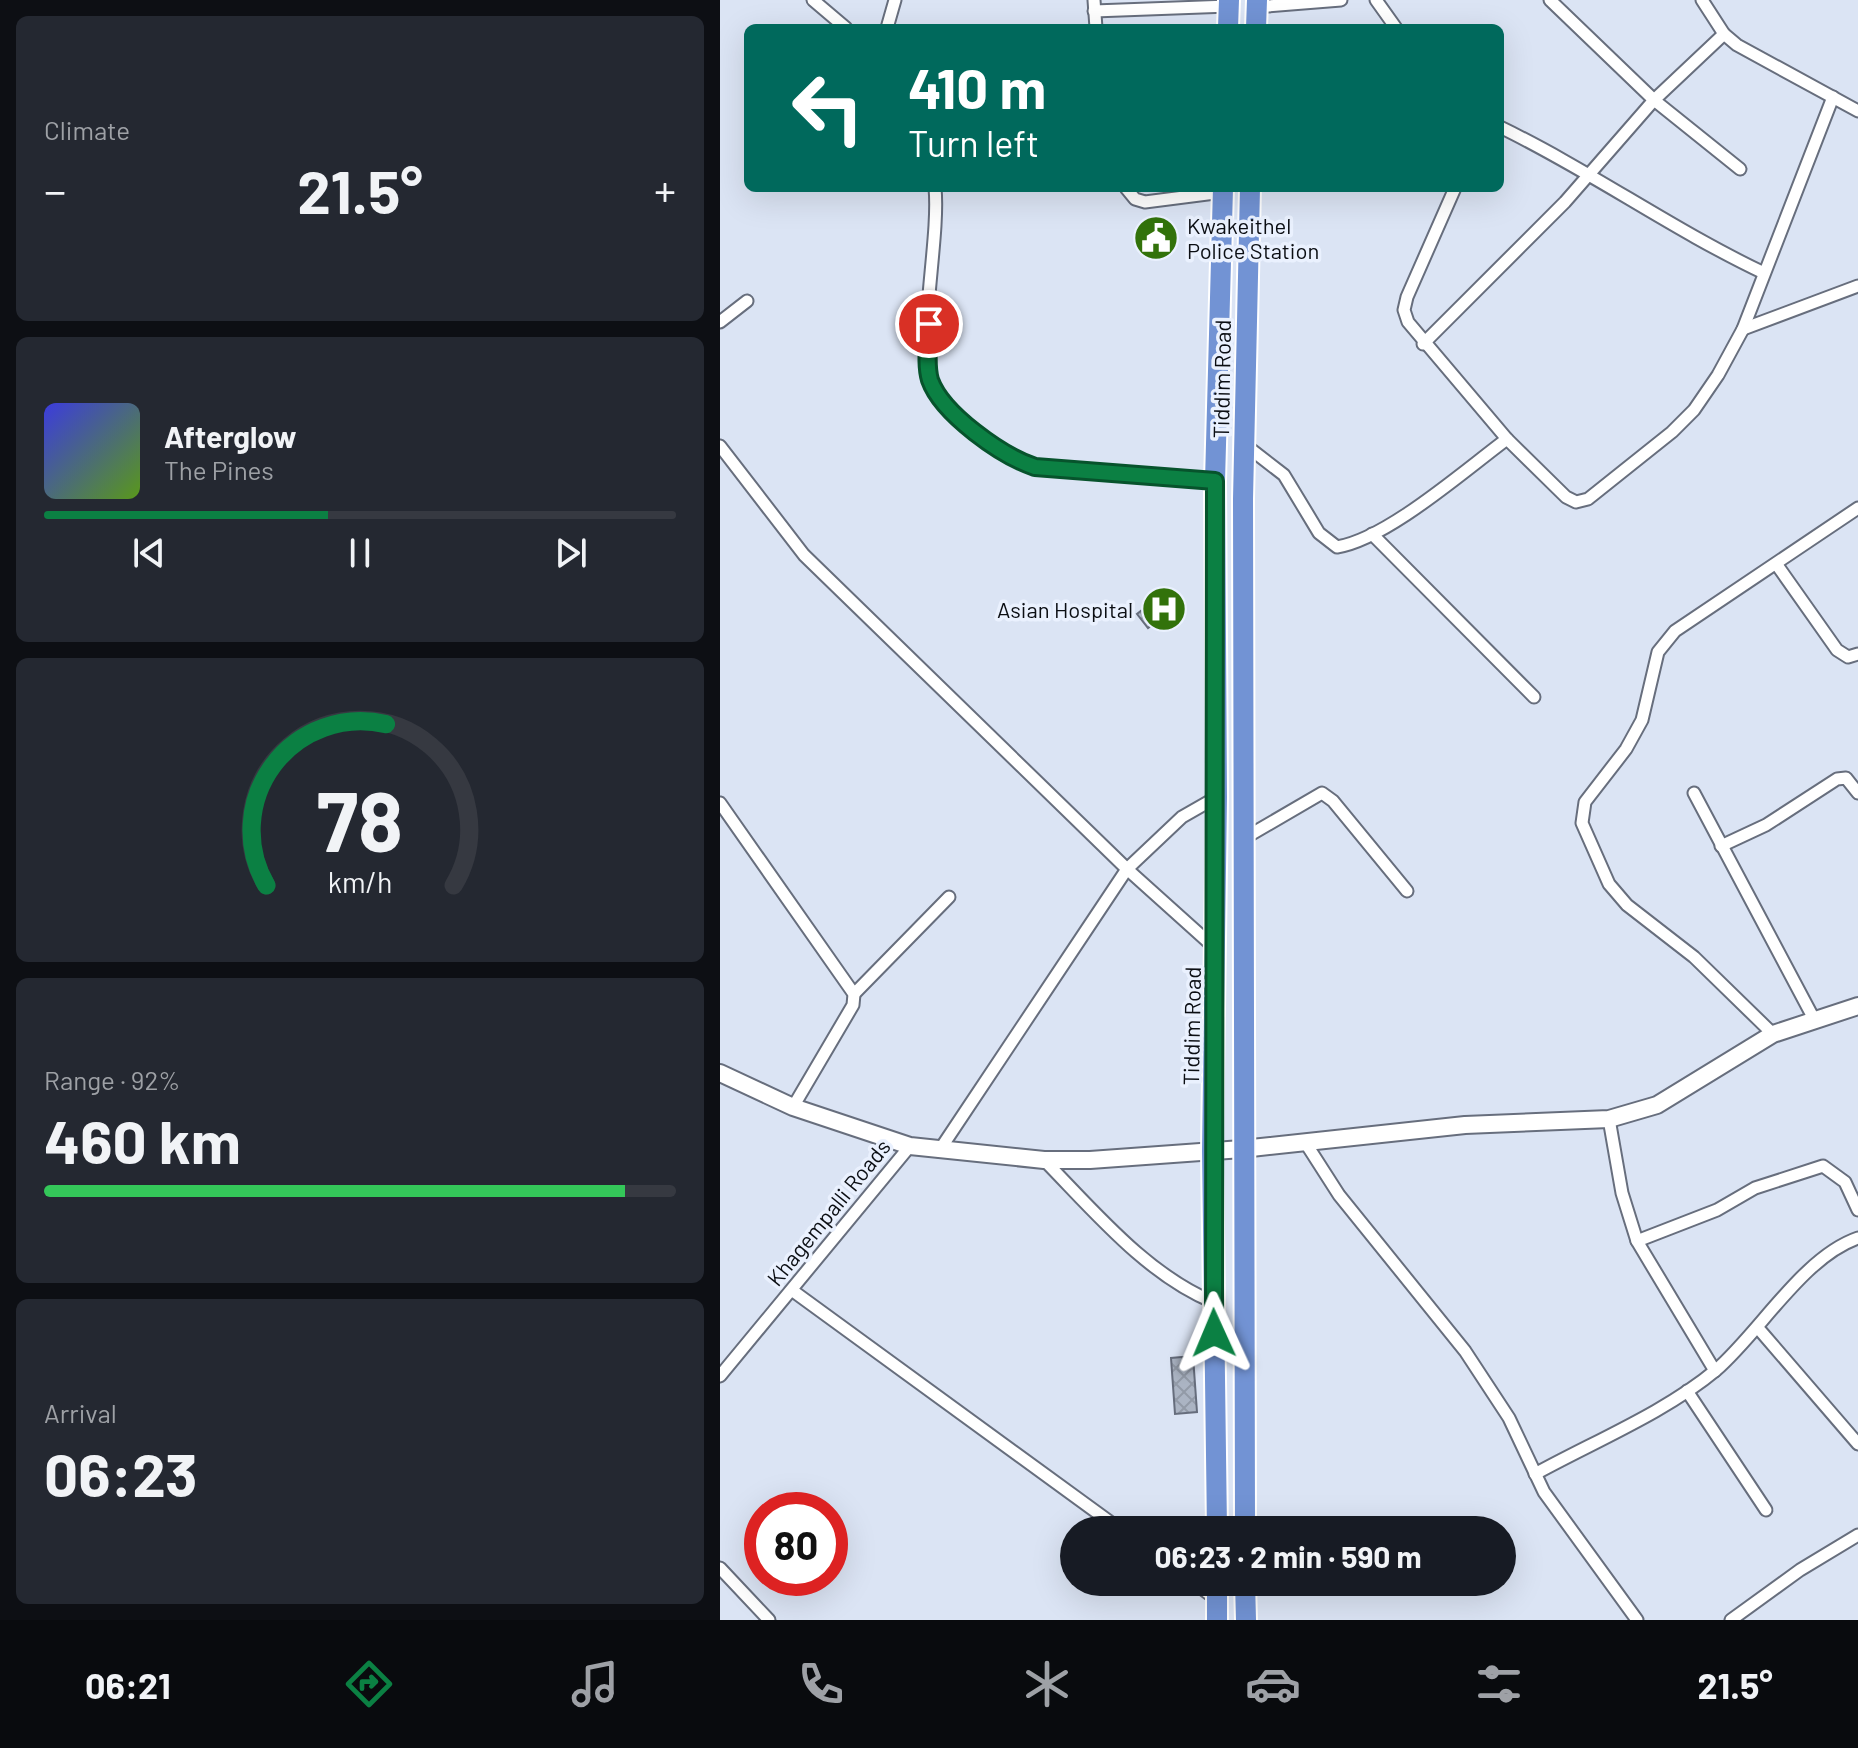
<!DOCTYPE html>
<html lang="en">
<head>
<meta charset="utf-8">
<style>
  :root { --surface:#171b24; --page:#242831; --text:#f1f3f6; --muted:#9ea1a6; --line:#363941; --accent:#0b8043 }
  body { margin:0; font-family:Barlow,sans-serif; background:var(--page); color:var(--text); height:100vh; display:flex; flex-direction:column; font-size:30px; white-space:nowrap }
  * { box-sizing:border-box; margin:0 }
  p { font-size:26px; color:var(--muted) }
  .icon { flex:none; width:44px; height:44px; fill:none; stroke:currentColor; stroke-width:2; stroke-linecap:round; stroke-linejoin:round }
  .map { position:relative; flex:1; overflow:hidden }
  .details { display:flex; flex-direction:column; gap:16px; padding:16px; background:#0d0f14; width:720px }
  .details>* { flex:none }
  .hud { position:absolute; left:24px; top:24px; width:760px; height:168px; border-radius:12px; box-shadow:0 8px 32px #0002; background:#00695c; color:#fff; overflow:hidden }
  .speed { position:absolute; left:24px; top:1492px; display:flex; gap:16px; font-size:40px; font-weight:700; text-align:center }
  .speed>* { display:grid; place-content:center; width:104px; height:104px; border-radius:50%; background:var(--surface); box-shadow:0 8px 32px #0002; line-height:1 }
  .speed .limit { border:12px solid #d22; background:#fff; color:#111 }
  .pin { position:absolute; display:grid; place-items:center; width:68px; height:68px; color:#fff; margin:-34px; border:4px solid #fff; border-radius:50%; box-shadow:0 2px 8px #0007 }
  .me { position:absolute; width:88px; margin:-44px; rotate:359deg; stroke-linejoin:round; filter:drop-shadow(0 0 6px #0008) }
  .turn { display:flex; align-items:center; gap:28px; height:168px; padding:0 32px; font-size:36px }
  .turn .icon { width:104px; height:104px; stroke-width:2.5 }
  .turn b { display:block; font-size:56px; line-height:68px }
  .big { font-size:60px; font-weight:700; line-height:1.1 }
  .details .widget { flex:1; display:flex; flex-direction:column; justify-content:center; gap:12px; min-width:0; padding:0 28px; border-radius:12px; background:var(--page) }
  .details .dial { align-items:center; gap:0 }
  .dial svg { height:208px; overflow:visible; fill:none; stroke:var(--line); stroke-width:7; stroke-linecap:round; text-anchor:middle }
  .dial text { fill:var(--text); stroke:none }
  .song { display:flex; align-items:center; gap:24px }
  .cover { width:96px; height:96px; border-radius:12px; background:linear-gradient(135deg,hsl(240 70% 55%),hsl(90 70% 35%)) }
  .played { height:8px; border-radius:4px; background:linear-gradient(90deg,var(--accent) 45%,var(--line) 45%) }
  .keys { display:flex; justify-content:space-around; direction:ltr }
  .heat { display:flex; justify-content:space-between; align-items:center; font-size:44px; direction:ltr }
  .charge { height:12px; border-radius:6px; background:linear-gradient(90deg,#34c759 92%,var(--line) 0) }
  .trip { position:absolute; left:340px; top:1516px; width:456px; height:80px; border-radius:40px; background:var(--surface); box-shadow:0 8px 32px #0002; font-weight:700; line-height:80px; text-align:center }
  .tabs { display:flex; height:128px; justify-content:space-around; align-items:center; background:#090b0e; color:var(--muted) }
  .tabs .icon { width:56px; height:56px }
  .tabs .current { color:var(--accent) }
  .tabs b { font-size:36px; color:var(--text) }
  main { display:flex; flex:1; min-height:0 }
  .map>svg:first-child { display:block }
</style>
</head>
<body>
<main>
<section class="details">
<div class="widget"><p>Climate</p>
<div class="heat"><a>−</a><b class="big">21.5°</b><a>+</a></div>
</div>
<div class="widget">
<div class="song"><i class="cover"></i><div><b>Afterglow</b><p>The Pines</p></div></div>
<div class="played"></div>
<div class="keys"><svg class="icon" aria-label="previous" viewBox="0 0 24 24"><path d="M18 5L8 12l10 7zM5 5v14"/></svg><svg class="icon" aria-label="pause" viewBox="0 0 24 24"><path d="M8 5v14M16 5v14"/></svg><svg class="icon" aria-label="next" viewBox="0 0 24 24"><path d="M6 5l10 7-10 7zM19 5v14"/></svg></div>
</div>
<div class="widget dial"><svg viewBox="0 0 100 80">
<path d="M14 69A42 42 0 1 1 86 69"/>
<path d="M14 69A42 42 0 0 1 60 7" stroke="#0b8043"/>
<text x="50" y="56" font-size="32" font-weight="700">78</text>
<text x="50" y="72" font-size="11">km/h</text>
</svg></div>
<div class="widget"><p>Range · 92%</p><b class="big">460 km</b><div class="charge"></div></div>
<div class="widget"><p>Arrival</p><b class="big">06:23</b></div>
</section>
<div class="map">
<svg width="1138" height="1620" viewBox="0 0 1138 1620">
  <defs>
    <pattern id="building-cross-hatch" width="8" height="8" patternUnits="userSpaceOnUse" patternTransform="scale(2)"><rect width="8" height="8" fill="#abb4c3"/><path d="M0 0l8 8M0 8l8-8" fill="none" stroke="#929aa7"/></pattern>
  </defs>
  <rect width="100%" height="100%" fill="#dbe4f4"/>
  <g fill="url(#building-cross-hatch)" stroke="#666d7c" stroke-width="2">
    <polygon points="445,592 456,607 428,628 417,614"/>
    <polygon points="473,1356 477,1412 455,1414 451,1358"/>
  </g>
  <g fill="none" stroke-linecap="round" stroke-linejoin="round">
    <g stroke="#676e7d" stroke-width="15">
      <g id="street">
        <polyline points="93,0 126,28"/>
        <polyline points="374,0 376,28"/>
        <polyline points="656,0 676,28"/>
        <polyline points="830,0 934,100 1020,169"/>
        <polyline points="982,0 1004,34 1017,45 1138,111"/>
        <polyline points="536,7 621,0"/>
        <polyline points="374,11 509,6"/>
        <polyline points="167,28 175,0"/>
        <path d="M 780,127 C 871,171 953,230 1044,273"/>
        <path d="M 215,188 C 220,239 196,344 212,383 C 219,400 235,413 248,425 C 268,443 289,458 315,467 L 495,481"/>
        <polyline points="406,188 415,199 425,202 503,192"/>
        <polyline points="735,188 687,297 684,310 688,322 787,439 846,497 856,502 868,499 952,432 974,410 998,375 1023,329 1113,97"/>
        <polyline points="0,322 27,301"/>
        <polyline points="1023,329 1138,286"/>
        <polyline points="703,344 845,202 934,100 1004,34"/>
        <path d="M 524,444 L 564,475 L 599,533 L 617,547 C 667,539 745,470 787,439"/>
        <polyline points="0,446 84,555 407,869 496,949"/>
        <polyline points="652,534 814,697"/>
        <polyline points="1057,565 1117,650 1128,657 1138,654"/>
        <polyline points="974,793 1094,1019"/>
        <polyline points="0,803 134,994 133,1005 73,1107"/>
        <polyline points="523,839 602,793 613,801 687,891"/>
        <polyline points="1001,846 1046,825 1117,779 1126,778 1138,793"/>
        <polyline points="134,994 229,897"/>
        <polyline points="1053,1034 974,957 907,905 889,884 862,823 865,802 906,749 922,720 938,652 955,631 1138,508"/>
        <polyline points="889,1119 902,1193 917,1241 995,1371"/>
        <polyline points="585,1142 619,1195 745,1351 789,1418 824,1492 917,1620"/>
        <polyline points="219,1151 407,869 462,817 497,797"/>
        <path d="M 324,1160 C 374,1211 426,1274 493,1302"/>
        <polyline points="917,1241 997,1210 1035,1188 1103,1166 1125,1182 1138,1210"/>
        <polyline points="73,1291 401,1530"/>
        <polyline points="1038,1328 1138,1444"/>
        <polyline points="0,1376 190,1146"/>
        <polyline points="967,1391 1046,1510"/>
        <path d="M 815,1474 C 873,1442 946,1412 996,1370 C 1040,1332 1083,1257 1138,1238"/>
        <polyline points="0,1568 49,1620"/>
        <polyline points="473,1582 496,1599"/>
        <polyline points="1011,1620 1080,1570 1138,1535"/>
      </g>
    </g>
    <g stroke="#676e7d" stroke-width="20">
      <polyline id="secondary" points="0,1073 73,1107 190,1146 324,1160 370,1160 522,1149 745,1125 889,1119 937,1105 1053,1034 1138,1006"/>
    </g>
    <g stroke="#fff" stroke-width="24">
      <g id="highway">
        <polyline points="508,28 509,0"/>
        <polyline points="536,28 537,0"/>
        <polyline points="497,1530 492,1151 497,797 495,481 503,188"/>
        <polyline points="525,1530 523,499 530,188"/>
        <polyline points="525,1582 526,1620"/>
        <polyline points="497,1620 497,1582"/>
      </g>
    </g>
    <use href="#street" stroke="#fff" stroke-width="11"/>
    <use href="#secondary" stroke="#fff" stroke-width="16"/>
    <use href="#highway" stroke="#7293d4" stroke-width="20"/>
  </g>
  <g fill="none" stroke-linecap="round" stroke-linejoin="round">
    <g stroke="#07532c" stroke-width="20">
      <path id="route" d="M 209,324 C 209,342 205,363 210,380 C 222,414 282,456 315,467 L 495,481 L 494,1333"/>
    </g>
    <use href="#route" stroke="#0b8043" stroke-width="14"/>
  </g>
  <defs>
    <g id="civic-disc" transform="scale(2.3)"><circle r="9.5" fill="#32720a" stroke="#eaf1fe"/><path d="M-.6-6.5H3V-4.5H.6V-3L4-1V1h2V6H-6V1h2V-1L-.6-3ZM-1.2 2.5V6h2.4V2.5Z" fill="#fff"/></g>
    <g id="hospital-disc" transform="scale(2.3)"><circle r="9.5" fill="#32720a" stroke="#eaf1fe"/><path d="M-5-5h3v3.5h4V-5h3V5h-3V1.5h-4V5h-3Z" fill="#fff"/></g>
  </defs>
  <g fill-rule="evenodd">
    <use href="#civic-disc" x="436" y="238"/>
    <use href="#hospital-disc" x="444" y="609"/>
  </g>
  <g text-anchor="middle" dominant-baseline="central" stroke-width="7" stroke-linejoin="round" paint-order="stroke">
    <g font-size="22" fill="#0b0e13" stroke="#eaf1fe" text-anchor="start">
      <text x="467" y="225">Kwakeithel<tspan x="467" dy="25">Police Station</tspan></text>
      <text x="413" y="609" text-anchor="end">Asian Hospital</text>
    </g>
    <g font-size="22" fill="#0b0e13" stroke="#eaf1fe">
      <text transform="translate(501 379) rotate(-89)">Tiddim Road</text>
      <text transform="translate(471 1026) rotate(-89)">Tiddim Road</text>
      <text transform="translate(108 1212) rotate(-51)">Khagempalli Roads</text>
    </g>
  </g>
</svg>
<div class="speed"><div class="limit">80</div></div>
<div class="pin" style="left:209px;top:324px;background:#d93025"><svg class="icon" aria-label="arrive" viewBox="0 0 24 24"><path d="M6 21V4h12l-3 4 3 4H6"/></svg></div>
<svg class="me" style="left:494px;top:1333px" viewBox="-20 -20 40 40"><path d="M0-17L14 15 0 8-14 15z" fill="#0b8043" stroke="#fff" stroke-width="4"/></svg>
<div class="trip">06:23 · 2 min · 590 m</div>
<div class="hud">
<div class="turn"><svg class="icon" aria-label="left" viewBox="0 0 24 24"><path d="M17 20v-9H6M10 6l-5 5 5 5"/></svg><div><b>410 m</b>Turn left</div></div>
</div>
</div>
</main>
<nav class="tabs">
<b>06:21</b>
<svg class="icon current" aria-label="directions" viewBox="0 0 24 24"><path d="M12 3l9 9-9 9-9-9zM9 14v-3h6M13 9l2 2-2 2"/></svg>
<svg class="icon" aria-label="music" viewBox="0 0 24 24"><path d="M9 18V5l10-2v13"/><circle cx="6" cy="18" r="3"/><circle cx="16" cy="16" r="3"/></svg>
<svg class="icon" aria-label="phone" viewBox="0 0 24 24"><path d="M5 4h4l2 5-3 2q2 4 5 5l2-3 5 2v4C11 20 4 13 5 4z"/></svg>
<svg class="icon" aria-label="climate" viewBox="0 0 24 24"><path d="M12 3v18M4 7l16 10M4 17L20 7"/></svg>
<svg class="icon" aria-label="car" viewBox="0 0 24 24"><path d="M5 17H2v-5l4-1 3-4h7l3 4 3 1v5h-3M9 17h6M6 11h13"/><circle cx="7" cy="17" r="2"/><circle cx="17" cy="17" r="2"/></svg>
<svg class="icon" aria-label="filters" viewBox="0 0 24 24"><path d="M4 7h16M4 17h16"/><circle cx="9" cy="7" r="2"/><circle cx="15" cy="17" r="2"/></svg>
<b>21.5°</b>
</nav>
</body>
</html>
